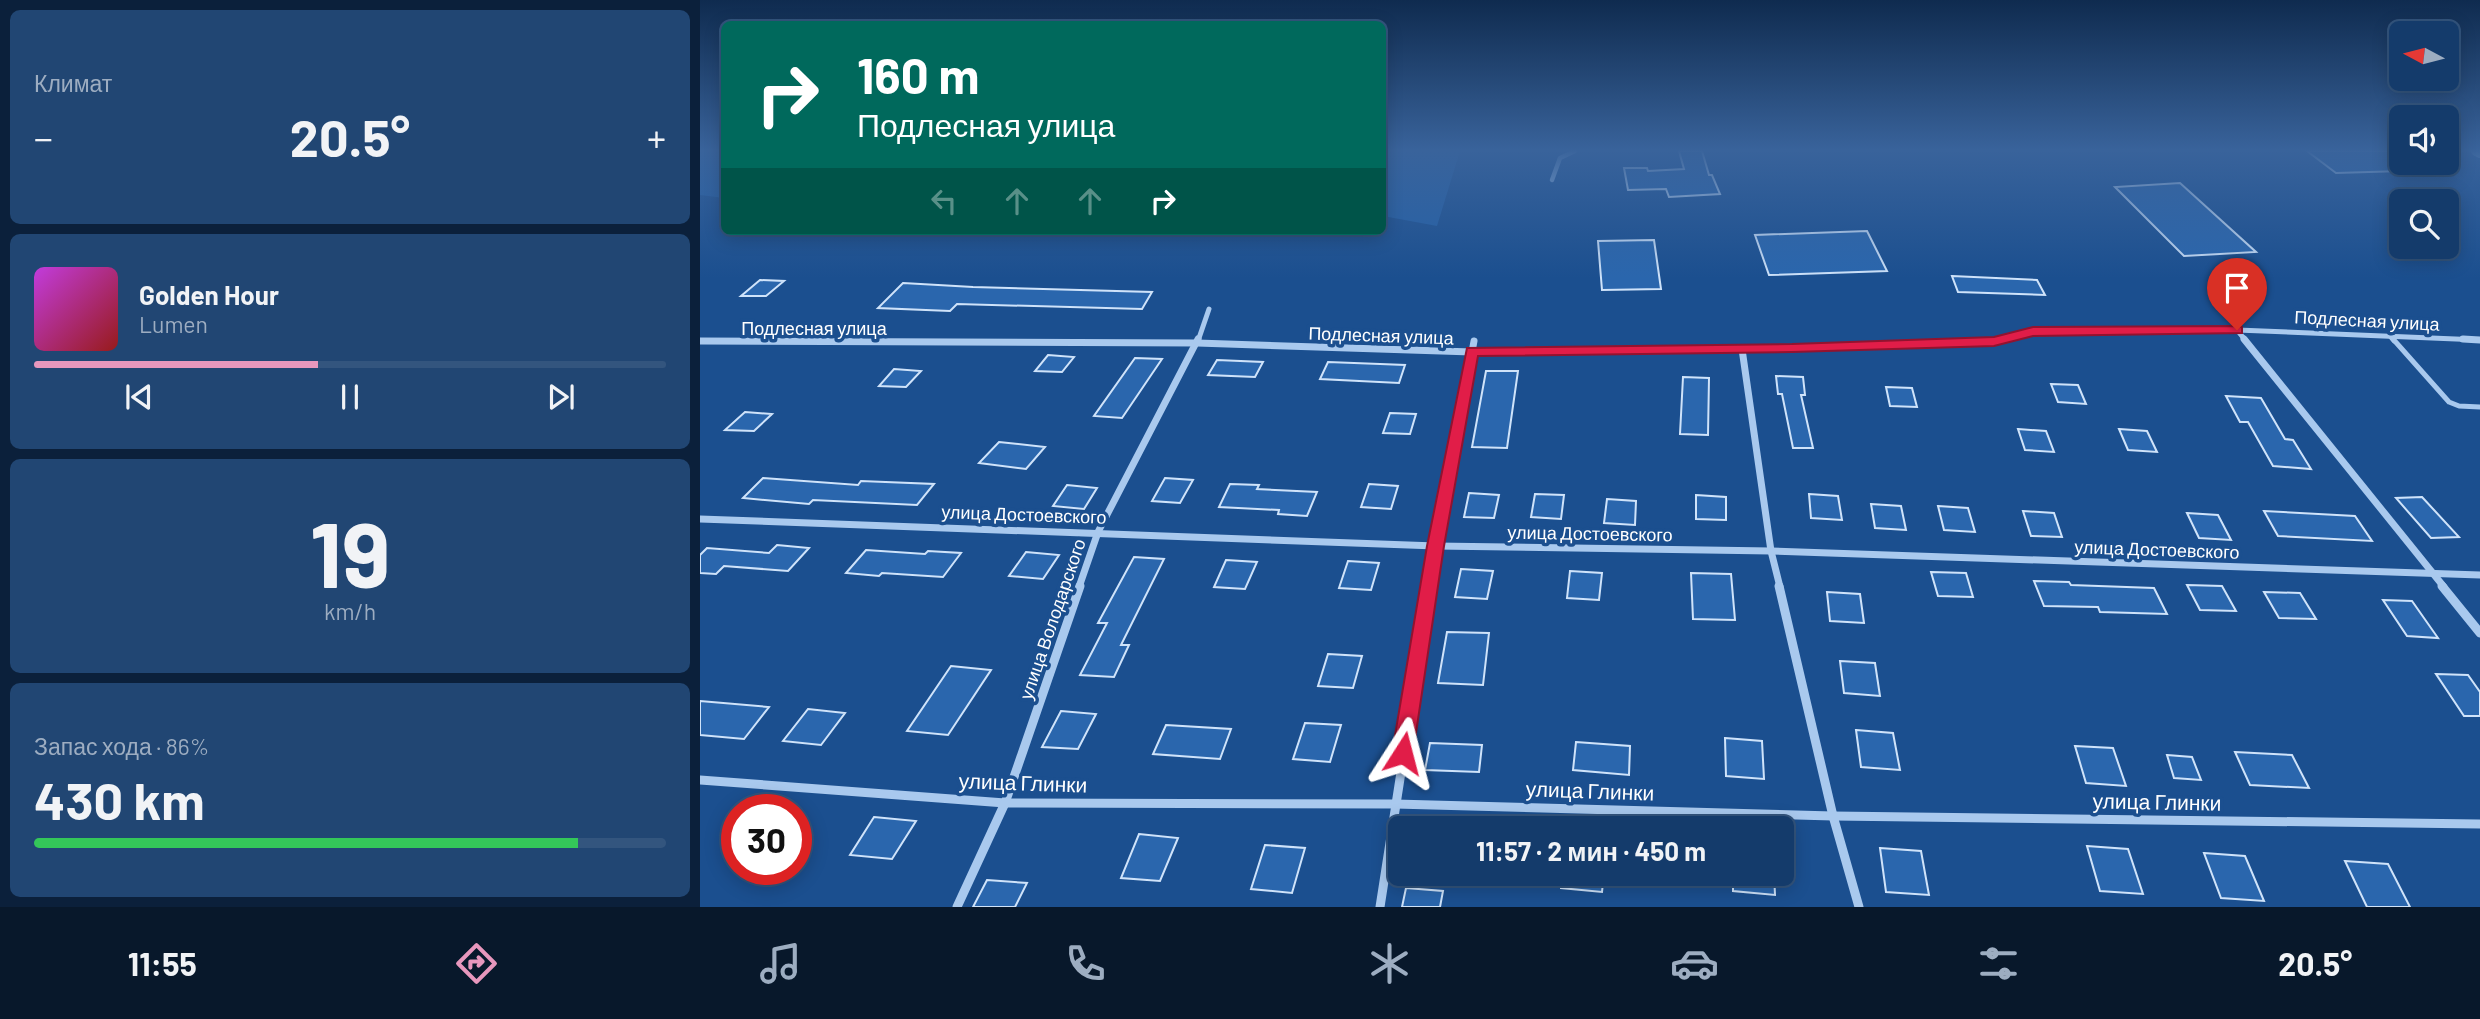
<!DOCTYPE html>
<html lang="ru">
<head>
<meta charset="utf-8">
<style>
  :root { --surface:#143b6b; --page:#214673; --text:#f1f3f6; --muted:#9dadc1; --line:#33557e; --accent:#e797bd }
  body { margin:0; font-family:Barlow,sans-serif; background:var(--page); color:var(--text); height:100vh; display:flex; flex-direction:column; font-size:26px; white-space:nowrap }
  * { box-sizing:border-box; margin:0 }
  p { font-size:23px; color:var(--muted) }
  .icon { flex:none; width:38px; height:38px; fill:none; stroke:currentColor; stroke-width:2; stroke-linecap:round; stroke-linejoin:round }
  .map { position:relative; flex:1; overflow:hidden }
  .panel { display:flex; flex-direction:column; gap:10px; padding:10px; background:#0b203b; width:700px }
  .panel>* { flex:none }
  .top-card { position:absolute; left:21px; top:21px; width:665px; height:214px; border-radius:10px; box-shadow:0 4px 18px #0003,0 0 0 2px var(--line); background:#00695c; color:#fff; overflow:hidden }
  .needle { width:46px; rotate:277deg }
  .fabs { position:absolute; left:1689px; top:21px; display:grid; gap:14px }
  .fabs a { display:grid; place-items:center; width:70px; height:70px; border-radius:10px; background:var(--surface); box-shadow:0 4px 18px #0003,0 0 0 2px var(--line); font-size:35px }
  .speed { position:absolute; left:21px; top:794px; display:flex; gap:14px; font-size:35px; font-weight:700; text-align:center }
  .speed>* { display:grid; place-content:center; width:91px; height:91px; border-radius:50%; background:var(--surface); box-shadow:0 4px 18px #0003,0 0 0 2px var(--line); line-height:1 }
  .speed .limit { border:10px solid #d22; background:#fff; color:#111 }
  .pin { position:absolute; display:grid; place-items:center; width:60px; height:60px; color:#fff; margin:-72px -30px; border-radius:50% 50% 50% 0; rotate:-45deg; box-shadow:0 0 7px #0007 }
  .pin .icon { rotate:45deg }
  .me { position:absolute; width:77px; margin:-38px; rotate:9deg; stroke-linejoin:round; filter:drop-shadow(0 0 5px #0008) }
  .turn { display:flex; align-items:center; gap:24px; height:147px; padding:0 21px; font-size:32px }
  .turn .icon { width:91px; height:91px; stroke-width:2.5 }
  .turn b { display:block; font-size:49px; line-height:60px }
  .lanes { display:flex; align-items:center; height:66px; padding:0 21px; background:#0003; justify-content:center; gap:35px; direction:ltr }
  .lanes .off { opacity:.35 }
  .big { font-size:52px; font-weight:700; line-height:1.1 }
  .panel .widget { flex:1; display:flex; flex-direction:column; justify-content:center; gap:10px; min-width:0; padding:0 24px; border-radius:10px; background:var(--page) }
  .panel .dial { align-items:center; gap:0 }
  .dial b { font-size:91px; line-height:1 }
  .song { display:flex; align-items:center; gap:21px }
  .cover { width:84px; height:84px; border-radius:10px; background:linear-gradient(135deg,hsl(290 70% 55%),hsl(0 70% 35%)) }
  .played { height:7px; border-radius:4px; background:linear-gradient(90deg,var(--accent) 45%,var(--line) 45%) }
  .keys { display:flex; justify-content:space-around; direction:ltr }
  .heat { display:flex; justify-content:space-between; align-items:center; font-size:38px; direction:ltr }
  .charge { height:10px; border-radius:5px; background:linear-gradient(90deg,#34c759 86%,var(--line) 0) }
  .trip { position:absolute; left:688px; top:816px; width:406px; height:70px; border-radius:10px; background:var(--surface); box-shadow:0 4px 18px #0003,0 0 0 2px var(--line); font-weight:700; line-height:70px; text-align:center }
  .menu { display:flex; height:112px; justify-content:space-around; align-items:center; background:#08182b; color:var(--muted) }
  .menu .icon { width:49px; height:49px }
  .menu .active { color:var(--accent) }
  .menu b { font-size:32px; color:var(--text) }
  main { display:flex; flex:1; min-height:0 }
  .map>svg:first-child { display:block }
</style>
</head>
<body>
<main>
<section class="panel">
<div class="widget"><p>Климат</p>
<div class="heat"><a>−</a><b class="big">20.5°</b><a>+</a></div>
</div>
<div class="widget">
<div class="song"><i class="cover"></i><div><b>Golden Hour</b><p>Lumen</p></div></div>
<div class="played"></div>
<div class="keys"><svg class="icon" aria-label="previous" viewBox="0 0 24 24"><path d="M18 5L8 12l10 7zM5 5v14"/></svg><svg class="icon" aria-label="pause" viewBox="0 0 24 24"><path d="M8 5v14M16 5v14"/></svg><svg class="icon" aria-label="next" viewBox="0 0 24 24"><path d="M6 5l10 7-10 7zM19 5v14"/></svg></div>
</div>
<div class="widget dial"><b>19</b><p>km/h</p></div>
<div class="widget"><p>Запас хода · 86%</p><b class="big">430 km</b><div class="charge"></div></div>
</section>
<div class="map">
<svg width="1780" height="907" viewBox="0 0 1780 907">
  <rect width="100%" height="100%" fill="#1b4f8f"/>
  <g fill="#2461a8">
    <polygon points="0,151 24,151 24,198 0,195"/>
    <polygon points="682,151 760,151 737,226 683,216"/>
  </g>
  <g fill="#2a66ad" stroke="#cfe3fa" stroke-width="2">
    <polygon points="979,151 1002,151 1009,175 1012,175 1020,194 969,197 966,189 928,190 924,168 947,168 948,171 984,169"/>
    <polygon points="1607,151 1701,151 1701,171 1636,173"/>
    <polygon points="1480,183 1556,252 1484,256 1415,187"/>
    <polygon points="1167,231 1187,271 1069,275 1055,235"/>
    <polygon points="954,240 961,289 902,290 898,241"/>
    <polygon points="1252,276 1337,280 1345,295 1258,292"/>
    <polygon points="60,280 84,281 66,296 41,296"/>
    <polygon points="203,283 273,287 452,292 442,309 257,304 250,311 178,308"/>
    <polygon points="348,355 374,357 362,372 335,371"/>
    <polygon points="435,358 462,359 422,418 394,416"/>
    <polygon points="517,360 563,362 555,377 508,375"/>
    <polygon points="628,362 680,364 705,365 699,383 620,379"/>
    <polygon points="194,369 221,371 206,387 179,386"/>
    <polygon points="786,371 818,371 807,448 772,447"/>
    <polygon points="1076,376 1103,377 1105,395 1101,395 1113,448 1093,448 1082,394 1078,394"/>
    <polygon points="983,377 1009,378 1008,435 980,434"/>
    <polygon points="1351,384 1378,385 1386,404 1358,402"/>
    <polygon points="1186,387 1212,388 1217,407 1190,406"/>
    <polygon points="1526,396 1561,398 1585,439 1593,440 1611,469 1573,466 1548,422 1540,422"/>
    <polygon points="45,412 72,414 54,431 25,430"/>
    <polygon points="690,413 716,414 710,434 683,433"/>
    <polygon points="1318,429 1346,431 1354,452 1325,450"/>
    <polygon points="1419,429 1447,431 1457,452 1428,450"/>
    <polygon points="299,442 345,447 326,469 279,463"/>
    <polygon points="63,478 158,485 161,481 234,484 217,505 113,500 109,504 43,498"/>
    <polygon points="465,478 493,480 480,503 452,501"/>
    <polygon points="530,484 559,485 557,489 617,492 607,516 578,514 579,510 519,507"/>
    <polygon points="669,484 698,486 691,509 661,507"/>
    <polygon points="367,485 397,488 384,509 353,506"/>
    <polygon points="769,493 799,495 794,518 764,517"/>
    <polygon points="835,494 864,495 861,519 831,517"/>
    <polygon points="1109,494 1138,496 1142,520 1111,518"/>
    <polygon points="996,495 1026,497 1026,520 996,519"/>
    <polygon points="1722,497 1759,537 1731,538 1696,498"/>
    <polygon points="907,499 936,501 935,525 904,523"/>
    <polygon points="1171,504 1201,506 1206,530 1175,528"/>
    <polygon points="1238,506 1268,508 1275,532 1244,530"/>
    <polygon points="1323,511 1354,513 1362,537 1331,536"/>
    <polygon points="1564,511 1655,516 1672,541 1578,536"/>
    <polygon points="1487,513 1518,515 1531,540 1499,538"/>
    <polygon points="77,545 109,548 88,571 24,566 16,574 0,573 0,555 7,548 69,553"/>
    <polygon points="166,550 225,554 228,551 261,553 243,577 182,573 179,576 146,573"/>
    <polygon points="326,552 359,555 343,579 309,576"/>
    <polygon points="434,557 464,559 421,645 429,645 414,677 380,675 407,623 398,623"/>
    <polygon points="526,560 557,562 545,589 514,587"/>
    <polygon points="648,561 679,563 671,590 639,588"/>
    <polygon points="761,569 793,571 787,599 755,597"/>
    <polygon points="870,571 902,573 899,600 867,598"/>
    <polygon points="1231,572 1266,573 1273,597 1238,596"/>
    <polygon points="991,573 1031,574 1035,620 993,619"/>
    <polygon points="1334,581 1369,582 1371,585 1454,588 1467,614 1400,612 1398,607 1344,606"/>
    <polygon points="1487,585 1522,586 1536,611 1500,610"/>
    <polygon points="1127,592 1160,594 1164,623 1130,621"/>
    <polygon points="1564,592 1600,593 1616,619 1579,618"/>
    <polygon points="1683,600 1712,601 1738,638 1707,636"/>
    <polygon points="747,632 789,633 783,685 738,683"/>
    <polygon points="628,654 662,656 653,688 618,686"/>
    <polygon points="1140,661 1175,663 1180,696 1144,693"/>
    <polygon points="251,666 291,670 248,735 207,731"/>
    <polygon points="1736,674 1768,675 1780,692 1780,716 1764,716"/>
    <polygon points="0,701 69,707 44,739 0,735"/>
    <polygon points="108,709 145,713 121,745 83,741"/>
    <polygon points="361,711 396,714 378,749 342,747"/>
    <polygon points="605,723 641,725 630,762 593,759"/>
    <polygon points="466,725 531,729 520,759 453,754"/>
    <polygon points="1156,730 1193,733 1200,770 1161,767"/>
    <polygon points="1025,738 1062,741 1064,779 1026,776"/>
    <polygon points="876,742 930,746 929,775 873,770"/>
    <polygon points="730,743 782,745 779,772 725,770"/>
    <polygon points="1375,746 1413,748 1426,786 1386,783"/>
    <polygon points="1535,752 1592,755 1609,788 1550,785"/>
    <polygon points="1467,755 1492,757 1501,780 1474,778"/>
    <polygon points="174,817 216,821 192,859 150,855"/>
    <polygon points="439,834 478,838 460,881 421,878"/>
    <polygon points="565,845 605,848 592,893 551,889"/>
    <polygon points="1387,846 1428,849 1443,894 1400,891"/>
    <polygon points="1180,848 1221,851 1229,895 1186,892"/>
    <polygon points="1504,853 1545,856 1564,901 1521,898"/>
    <polygon points="1645,861 1688,864 1710,907 1667,907"/>
    <polygon points="862,873 904,873 902,892 861,888"/>
    <polygon points="1033,873 1074,873 1075,895 1033,891"/>
    <polygon points="287,880 327,883 315,907 273,907"/>
    <polygon points="706,888 743,891 740,907 702,907"/>
  </g>
  <g fill="none" stroke-linecap="round" stroke-linejoin="round">
    <g stroke="#a9c9ee" stroke-width="4.5">
      <polyline points="852,180 860,158 875,151"/>
      <polyline points="1689,335 1694,341"/>
    </g>
    <polyline stroke="#a9c9ee" stroke-width="5" points="1693,339 1749,402 1759,406 1780,407"/>
    <g stroke="#a9c9ee" stroke-width="5">
      <polyline points="1537,330 1546,341"/>
      <polyline points="0,341 9,341"/>
      <polyline points="498,341 509,309"/>
      <polyline points="1298,341 1333,332 1537,330 1780,340"/>
    </g>
    <g stroke="#a9c9ee" stroke-width="7">
      <polyline points="1544,339 1744,587"/>
      <polyline points="1763,339 1780,340"/>
      <polyline points="0,341 497,343 772,352 1042,349 1294,342 1305,339"/>
      <polyline points="1042,349 1071,551 1080,587"/>
      <polyline points="0,519 736,546 1071,551 1780,575"/>
      <polyline points="379,587 398,532 498,339"/>
      <polyline points="730,587 774,341"/>
    </g>
    <g stroke="#a9c9ee" stroke-width="9">
      <polyline points="1079,586 1133,816 1159,907"/>
      <polyline points="1742,586 1780,633"/>
      <polyline points="0,780 305,803 695,804 1133,816 1780,824"/>
      <polyline points="257,907 305,803 380,586"/>
      <polyline points="680,907 730,586"/>
    </g>
    <polyline stroke="#a9c9ee" stroke-width="10" points="1776,151 1780,153"/>
  </g>
  <linearGradient id="sky" x2="0" y2="1"><stop stop-color="#0f2b4f"/><stop offset="0.54" stop-color="#39639b"/><stop offset="1" stop-color="#39639b" stop-opacity="0"/></linearGradient>
  <rect width="1780" height="278" fill="url(#sky)"/>
  <polygon fill="#e11d48" stroke="#92132f" stroke-width="2" points="1537,326 1542,327 1542,333 1333,336 1294,346 1092,352 778,356 744,546 713,753 710,760 703,762 696,760 692,753 727,546 767,348 1092,344 1294,337 1333,327"/>
  <g text-anchor="middle" dominant-baseline="central" stroke-width="7" stroke-linejoin="round" paint-order="stroke">
    <g font-size="18" fill="#fff" stroke="#1b4f8f">
      <text transform="translate(1667 320) rotate(3)">Подлесная улица</text>
      <text x="114" y="328">Подлесная улица</text>
      <text transform="translate(681 335) rotate(2)">Подлесная улица</text>
      <text transform="translate(324 514) rotate(2)">улица Достоевского</text>
      <text transform="translate(890 533) rotate(1)">улица Достоевского</text>
      <text transform="translate(1457 549) rotate(2)">улица Достоевского</text>
      <text transform="translate(352 619) rotate(-71)">улица Володарского</text>
    </g>
    <g font-size="21" fill="#fff" stroke="#1b4f8f">
      <text transform="translate(323 782) rotate(2)">улица Глинки</text>
      <text transform="translate(890 790) rotate(2)">улица Глинки</text>
      <text transform="translate(1457 801) rotate(1)">улица Глинки</text>
    </g>
  </g>
</svg>
<div class="fabs">
<a><svg class="needle" viewBox="-14 -14 28 28"><path d="M0-13l5 13h-10z" fill="#e53935"/><path d="M0 13l5-13h-10z" fill="#9dadc1"/></svg></a>
<a><svg class="icon" aria-label="sound" viewBox="0 0 24 24"><path d="M4 9h4l5-4v14l-5-4H4zM17 9q2 3 0 6"/></svg></a>
<a><svg class="icon" aria-label="search" viewBox="0 0 24 24"><circle cx="10" cy="10" r="6"/><path d="M15 15l6 6"/></svg></a>
</div>
<div class="speed"><div class="limit">30</div></div>
<div class="pin" style="left:1537px;top:330px;background:#d93025"><svg class="icon" aria-label="arrive" viewBox="0 0 24 24"><path d="M6 21V4h12l-3 4 3 4H6"/></svg></div>
<svg class="me" style="left:703px;top:753px" viewBox="-20 -20 40 40"><path d="M0-17L14 15 0 8-14 15z" fill="#e11d48" stroke="#fff" stroke-width="4"/></svg>
<div class="trip">11:57 · 2 мин · 450 m</div>
<div class="top-card">
<div class="turn"><svg class="icon" aria-label="right" viewBox="0 0 24 24"><path d="M7 20v-9h11M14 6l5 5-5 5"/></svg><div><b>160 m</b>Подлесная улица</div></div>
<div class="lanes"><svg class="icon off" aria-label="left" viewBox="0 0 24 24"><path d="M17 20v-9H6M10 6l-5 5 5 5"/></svg><svg class="icon off" aria-label="ahead" viewBox="0 0 24 24"><path d="M12 20V5M6 11l6-6 6 6"/></svg><svg class="icon off" aria-label="ahead" viewBox="0 0 24 24"><path d="M12 20V5M6 11l6-6 6 6"/></svg><svg class="icon" aria-label="right" viewBox="0 0 24 24"><path d="M7 20v-9h11M14 6l5 5-5 5"/></svg></div>
</div>
</div>
</main>
<nav class="menu">
<b>11:55</b>
<svg class="icon active" aria-label="directions" viewBox="0 0 24 24"><path d="M12 3l9 9-9 9-9-9zM9 14v-3h6M13 9l2 2-2 2"/></svg>
<svg class="icon" aria-label="music" viewBox="0 0 24 24"><path d="M9 18V5l10-2v13"/><circle cx="6" cy="18" r="3"/><circle cx="16" cy="16" r="3"/></svg>
<svg class="icon" aria-label="phone" viewBox="0 0 24 24"><path d="M5 4h4l2 5-3 2q2 4 5 5l2-3 5 2v4C11 20 4 13 5 4z"/></svg>
<svg class="icon" aria-label="climate" viewBox="0 0 24 24"><path d="M12 3v18M4 7l16 10M4 17L20 7"/></svg>
<svg class="icon" aria-label="car" viewBox="0 0 24 24"><path d="M5 17H2v-5l4-1 3-4h7l3 4 3 1v5h-3M9 17h6M6 11h13"/><circle cx="7" cy="17" r="2"/><circle cx="17" cy="17" r="2"/></svg>
<svg class="icon" aria-label="filters" viewBox="0 0 24 24"><path d="M4 7h16M4 17h16"/><circle cx="9" cy="7" r="2"/><circle cx="15" cy="17" r="2"/></svg>
<b>20.5°</b>
</nav>
</body>
</html>
